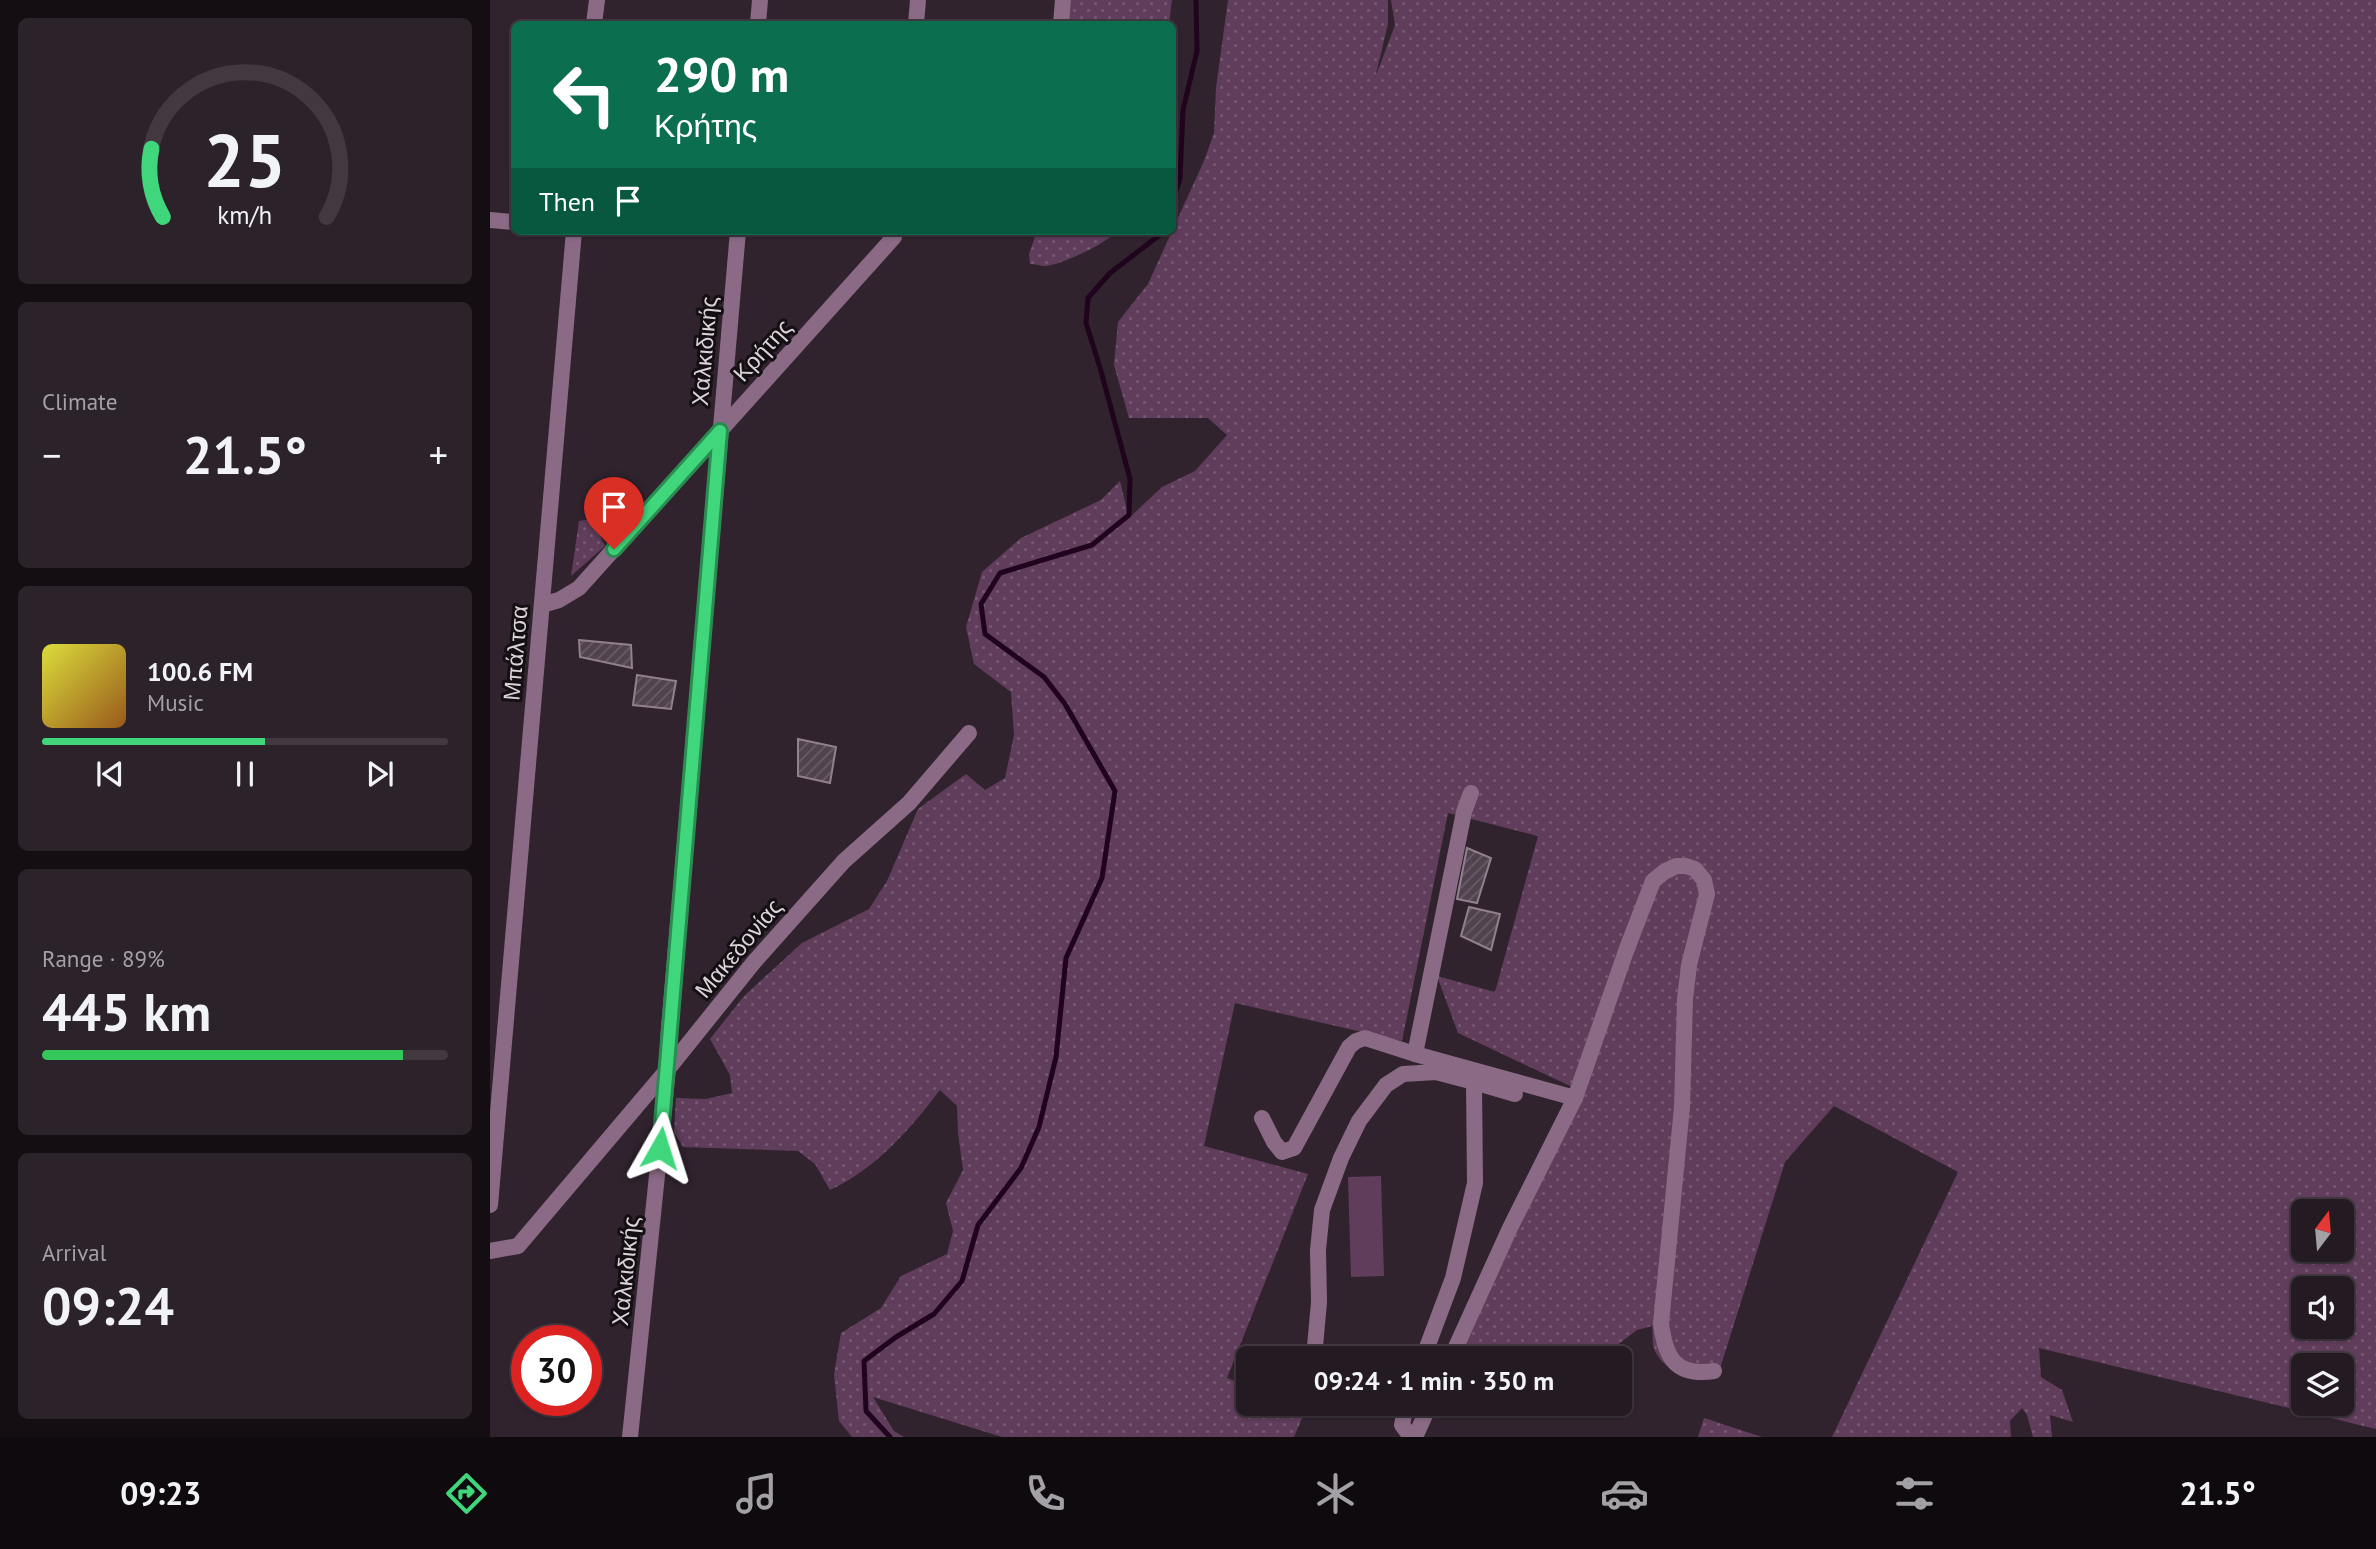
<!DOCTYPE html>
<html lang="en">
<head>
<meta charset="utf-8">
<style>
  :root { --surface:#241a22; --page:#2c232a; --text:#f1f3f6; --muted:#a3a1a5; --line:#413840; --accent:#40d77c }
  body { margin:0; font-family:"PT Sans",sans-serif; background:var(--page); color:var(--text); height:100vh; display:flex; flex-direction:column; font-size:26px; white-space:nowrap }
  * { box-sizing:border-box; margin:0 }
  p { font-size:23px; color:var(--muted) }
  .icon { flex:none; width:38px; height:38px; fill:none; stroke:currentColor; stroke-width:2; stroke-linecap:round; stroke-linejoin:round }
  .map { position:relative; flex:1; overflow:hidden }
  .panel { display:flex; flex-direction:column; gap:18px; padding:18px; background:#140e13; width:490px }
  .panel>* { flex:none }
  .guide { position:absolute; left:21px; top:21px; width:665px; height:214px; border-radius:10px; box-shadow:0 2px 5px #0004,0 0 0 2px var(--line); background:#0b6e4f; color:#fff; overflow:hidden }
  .needle { width:46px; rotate:16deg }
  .controls { position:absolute; left:1801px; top:1199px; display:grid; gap:14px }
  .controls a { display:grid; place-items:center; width:63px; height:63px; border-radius:10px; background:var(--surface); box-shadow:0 2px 5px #0004,0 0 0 2px var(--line); font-size:35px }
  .speed { position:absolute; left:21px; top:1325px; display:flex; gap:14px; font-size:35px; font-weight:700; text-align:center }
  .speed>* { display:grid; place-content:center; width:91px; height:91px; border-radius:50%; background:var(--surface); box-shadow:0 2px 5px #0004,0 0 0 2px var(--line); line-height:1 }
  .speed .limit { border:10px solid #d22; background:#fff; color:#111 }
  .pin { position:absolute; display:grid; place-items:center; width:60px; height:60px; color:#fff; margin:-72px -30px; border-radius:50% 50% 50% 0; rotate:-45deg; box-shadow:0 0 7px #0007 }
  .pin .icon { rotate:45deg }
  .me { position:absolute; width:77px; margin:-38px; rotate:6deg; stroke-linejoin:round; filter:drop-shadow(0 0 5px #0008) }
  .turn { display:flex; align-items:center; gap:24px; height:147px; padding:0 28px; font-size:32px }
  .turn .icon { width:91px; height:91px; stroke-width:2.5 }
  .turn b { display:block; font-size:49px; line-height:60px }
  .then { display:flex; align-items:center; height:66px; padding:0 28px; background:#0003; gap:14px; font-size:26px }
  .big { font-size:52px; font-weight:700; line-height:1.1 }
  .panel .card { flex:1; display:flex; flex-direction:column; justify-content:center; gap:10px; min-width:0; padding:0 24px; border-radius:10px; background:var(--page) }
  .panel .dial { align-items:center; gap:0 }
  .dial svg { height:182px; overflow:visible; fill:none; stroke:var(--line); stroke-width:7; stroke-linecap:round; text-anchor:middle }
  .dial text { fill:var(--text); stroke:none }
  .song { display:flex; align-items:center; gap:21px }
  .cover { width:84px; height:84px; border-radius:10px; background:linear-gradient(135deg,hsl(60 70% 55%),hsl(30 70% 35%)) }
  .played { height:7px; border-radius:4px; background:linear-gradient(90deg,var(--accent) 55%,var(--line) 55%) }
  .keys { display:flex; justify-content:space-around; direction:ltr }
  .heat { display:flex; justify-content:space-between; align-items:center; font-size:38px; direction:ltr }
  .charge { height:10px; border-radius:5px; background:linear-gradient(90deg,#34c759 89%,var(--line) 0) }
  .trip { position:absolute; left:746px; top:1346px; width:396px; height:70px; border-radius:10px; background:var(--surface); box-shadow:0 2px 5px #0004,0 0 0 2px var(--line); font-weight:700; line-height:70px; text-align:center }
  .tabs { display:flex; height:112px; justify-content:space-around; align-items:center; background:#0e0a0e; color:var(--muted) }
  .tabs .icon { width:49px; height:49px }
  .tabs .on { color:var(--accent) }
  .tabs b { font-size:32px; color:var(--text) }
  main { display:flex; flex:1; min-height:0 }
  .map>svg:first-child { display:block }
</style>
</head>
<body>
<main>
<section class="panel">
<div class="card dial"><svg viewBox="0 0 100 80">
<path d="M14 69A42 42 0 1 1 86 69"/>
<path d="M14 69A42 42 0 0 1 9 39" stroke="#40d77c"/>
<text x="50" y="56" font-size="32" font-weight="700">25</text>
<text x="50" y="72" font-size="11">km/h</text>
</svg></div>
<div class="card"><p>Climate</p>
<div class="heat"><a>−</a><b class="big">21.5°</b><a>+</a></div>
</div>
<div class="card">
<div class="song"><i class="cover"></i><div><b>100.6 FM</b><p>Music</p></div></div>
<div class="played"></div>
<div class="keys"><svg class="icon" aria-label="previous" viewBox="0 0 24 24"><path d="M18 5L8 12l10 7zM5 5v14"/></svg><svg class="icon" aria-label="pause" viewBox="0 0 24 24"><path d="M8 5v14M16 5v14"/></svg><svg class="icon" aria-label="next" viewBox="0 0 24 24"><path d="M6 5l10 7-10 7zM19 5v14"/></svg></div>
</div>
<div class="card"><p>Range · 89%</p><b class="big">445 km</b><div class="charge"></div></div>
<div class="card"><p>Arrival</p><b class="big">09:24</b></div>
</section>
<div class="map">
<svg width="1886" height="1437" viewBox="0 0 1886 1437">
  <defs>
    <pattern id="grass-dots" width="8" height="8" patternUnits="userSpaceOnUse" patternTransform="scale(1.75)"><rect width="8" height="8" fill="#603d5b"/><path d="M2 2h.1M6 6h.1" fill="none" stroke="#765872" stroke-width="1.8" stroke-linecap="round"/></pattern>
    <pattern id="building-hatch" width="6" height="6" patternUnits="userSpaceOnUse" patternTransform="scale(1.75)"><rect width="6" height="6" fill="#50424e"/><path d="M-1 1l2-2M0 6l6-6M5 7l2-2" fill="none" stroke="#695c67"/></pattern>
  </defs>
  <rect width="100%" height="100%" fill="#30232e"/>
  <g fill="url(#grass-dots)" fill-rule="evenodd">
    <polygon points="581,0 682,0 679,24 578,24"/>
    <path d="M 738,0 L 898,0 L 898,24 L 885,78 L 905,25 L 901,0 L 1886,0 L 1886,1429 L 1549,1348 L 1551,1377 L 1572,1390 L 1583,1422 L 1560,1415 L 1562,1437 L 1543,1437 L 1537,1415 L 1532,1408 L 1520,1421 L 1521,1437 L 1342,1437 L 1468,1172 L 1344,1106 L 1295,1162 L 1227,1378 C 1203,1377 1175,1375 1164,1349 C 1162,1342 1163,1333 1162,1326 L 1147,1330 L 1118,1352 L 1059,1353 L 971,1345 L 1095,1093 L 968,1033 L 947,976 L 1005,992 L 1048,836 L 958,813 L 912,1041 L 745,1003 L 714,1146 L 818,1174 L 737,1378 L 758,1386 L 758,1404 L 801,1404 L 816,1409 L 804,1437 L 512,1437 L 383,1397 L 404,1431 L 414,1437 L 362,1437 L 349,1421 L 344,1374 L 351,1333 L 391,1308 L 411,1276 L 457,1254 L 463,1231 L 456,1203 L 473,1170 L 468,1133 L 467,1106 L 450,1090 C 420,1129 386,1169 340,1190 L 325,1164 L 308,1151 L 193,1147 L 184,1132 L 186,1098 L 216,1099 L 242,1093 L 240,1075 L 220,1039 L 254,996 L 312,943 L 379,909 L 397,881 L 428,809 L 476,774 L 495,790 L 515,778 L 524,735 L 521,692 L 484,664 L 476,627 L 492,572 L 531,538 L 611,500 L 630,481 L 639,518 L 672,487 L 705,471 L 737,435 L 718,418 L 639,418 L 624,365 L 628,322 L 658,284 L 714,161 L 724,133 L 726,88 ZM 1813,1211 L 1852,1211 L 1852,1250 L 1813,1250 ZM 1813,1288 L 1852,1288 L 1852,1326 L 1813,1326 ZM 1813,1365 L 1852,1365 L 1852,1404 L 1813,1404 Z"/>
    <path d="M 547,231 L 626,231 C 619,243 570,265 556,266 C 551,266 545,264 540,264 L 539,254 Z"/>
    <polygon points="102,519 115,546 81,576 89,521"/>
    <polygon points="1214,1418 1272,1437 1208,1437"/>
  </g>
  <polygon fill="#603d5b" points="891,1176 894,1276 861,1277 858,1177"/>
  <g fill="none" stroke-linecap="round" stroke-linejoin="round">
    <g stroke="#20031d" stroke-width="5">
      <polyline points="682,204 690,178 693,110 707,51 706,0"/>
      <polyline points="400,1437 376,1411 374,1361 406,1337 444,1314 472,1281 488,1225 531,1168 549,1127 566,1057 576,958 612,878 625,791 575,704 554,677 495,634 491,604 510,573 602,545 639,515 640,479 611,371 596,323 598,298 620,273 675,231"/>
    </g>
  </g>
  <g fill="url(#building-hatch)" stroke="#91818e" stroke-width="2">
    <polygon points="89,640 141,645 142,668 90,657"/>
    <polygon points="147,675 186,681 181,709 143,705"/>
    <polygon points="308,739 346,747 340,783 308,776"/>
    <polygon points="977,848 1001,858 987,903 967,899"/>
    <polygon points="979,907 1010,914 1001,950 971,936"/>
  </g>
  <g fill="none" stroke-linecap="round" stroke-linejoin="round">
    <g stroke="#8a6a85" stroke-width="16">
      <polyline points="104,24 107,0"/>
      <polyline points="268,24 270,0"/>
      <polyline points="426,24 428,0"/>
      <polyline points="571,24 573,0"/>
      <polyline points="0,220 24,222"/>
      <polyline points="52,605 69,600 89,588 404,237 404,231"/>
      <polyline points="925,1054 974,812 981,793"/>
      <polyline points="984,1082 1025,1094"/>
      <polyline points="772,1118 784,1142 792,1152 804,1148 859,1047 866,1041 875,1038 925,1054 1085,1098"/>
      <polyline points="0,1205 84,231"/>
      <polyline points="0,1251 28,1246 178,1069 264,962 354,861 419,803 479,733"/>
      <polyline points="824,1358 829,1302 828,1250 832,1210 851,1158 869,1121 896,1085 913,1074 946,1072 984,1082 985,1183 963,1278 933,1358"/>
      <path d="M 961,1358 L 1020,1228 L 1085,1098 L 1136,951 L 1163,881 L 1174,872 L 1186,866 L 1196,866 L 1205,869 L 1214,880 L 1217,894 L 1199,965 L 1195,999 L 1192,1107 L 1171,1323 C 1175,1357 1185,1377 1224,1371"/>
      <polyline points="916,1404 912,1425 921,1437"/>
      <polyline points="140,1437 178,1069 178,1040 248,231"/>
      <polyline points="925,1437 940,1404"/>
    </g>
  </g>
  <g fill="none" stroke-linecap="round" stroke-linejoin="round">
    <g stroke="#2a8c51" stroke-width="18">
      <polyline id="route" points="124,549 230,431 170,1148"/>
    </g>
    <use href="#route" stroke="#40d77c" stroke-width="12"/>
  </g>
  <g text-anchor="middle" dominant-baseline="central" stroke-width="6" stroke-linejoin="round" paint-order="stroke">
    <g font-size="23" fill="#dcd3da" stroke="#140f13">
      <text transform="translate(272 350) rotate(-48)">Κρήτης</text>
      <text transform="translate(214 351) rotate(-85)">Χαλκιδικής</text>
      <text transform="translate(25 653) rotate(-85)">Μπάλτσα</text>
      <text transform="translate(248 948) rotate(-50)">Μακεδονίας</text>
      <text transform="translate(135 1271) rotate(-84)">Χαλκιδικής</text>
    </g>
  </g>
</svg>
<div class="controls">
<a><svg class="needle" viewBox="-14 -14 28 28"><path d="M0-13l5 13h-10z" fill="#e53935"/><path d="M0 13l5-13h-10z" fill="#a3a1a5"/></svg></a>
<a><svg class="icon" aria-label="sound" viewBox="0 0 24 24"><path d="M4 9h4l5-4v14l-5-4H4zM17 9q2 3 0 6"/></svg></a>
<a><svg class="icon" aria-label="layers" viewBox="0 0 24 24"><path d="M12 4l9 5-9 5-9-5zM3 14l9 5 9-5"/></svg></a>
</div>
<div class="speed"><div class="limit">30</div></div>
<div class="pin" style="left:124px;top:549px;background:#d93025"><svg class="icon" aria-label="arrive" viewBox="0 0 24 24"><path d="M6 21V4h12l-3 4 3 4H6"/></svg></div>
<svg class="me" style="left:170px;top:1148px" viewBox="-20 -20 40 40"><path d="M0-17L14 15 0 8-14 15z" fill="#40d77c" stroke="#fff" stroke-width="4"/></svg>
<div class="trip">09:24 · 1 min · 350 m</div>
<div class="guide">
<div class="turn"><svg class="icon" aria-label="left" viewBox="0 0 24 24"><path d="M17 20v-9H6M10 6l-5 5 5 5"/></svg><div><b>290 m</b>Κρήτης</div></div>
<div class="then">Then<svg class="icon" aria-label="arrive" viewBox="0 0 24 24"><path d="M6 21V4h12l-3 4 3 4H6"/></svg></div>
</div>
</div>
</main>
<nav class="tabs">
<b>09:23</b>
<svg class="icon on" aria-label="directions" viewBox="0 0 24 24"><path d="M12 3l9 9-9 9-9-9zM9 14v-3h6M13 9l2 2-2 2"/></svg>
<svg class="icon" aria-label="music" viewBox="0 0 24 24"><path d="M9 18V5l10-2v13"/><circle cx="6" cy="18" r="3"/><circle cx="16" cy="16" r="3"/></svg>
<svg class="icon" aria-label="phone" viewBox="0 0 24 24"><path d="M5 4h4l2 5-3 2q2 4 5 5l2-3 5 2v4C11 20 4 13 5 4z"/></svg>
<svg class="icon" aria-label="climate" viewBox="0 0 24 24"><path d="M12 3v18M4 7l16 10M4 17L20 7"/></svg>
<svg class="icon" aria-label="car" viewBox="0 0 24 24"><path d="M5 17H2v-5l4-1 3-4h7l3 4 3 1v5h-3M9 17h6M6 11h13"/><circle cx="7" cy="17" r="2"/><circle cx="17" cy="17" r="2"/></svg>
<svg class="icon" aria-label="filters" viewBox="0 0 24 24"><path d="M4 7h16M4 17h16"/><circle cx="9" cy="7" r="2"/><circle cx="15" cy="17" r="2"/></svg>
<b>21.5°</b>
</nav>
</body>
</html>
